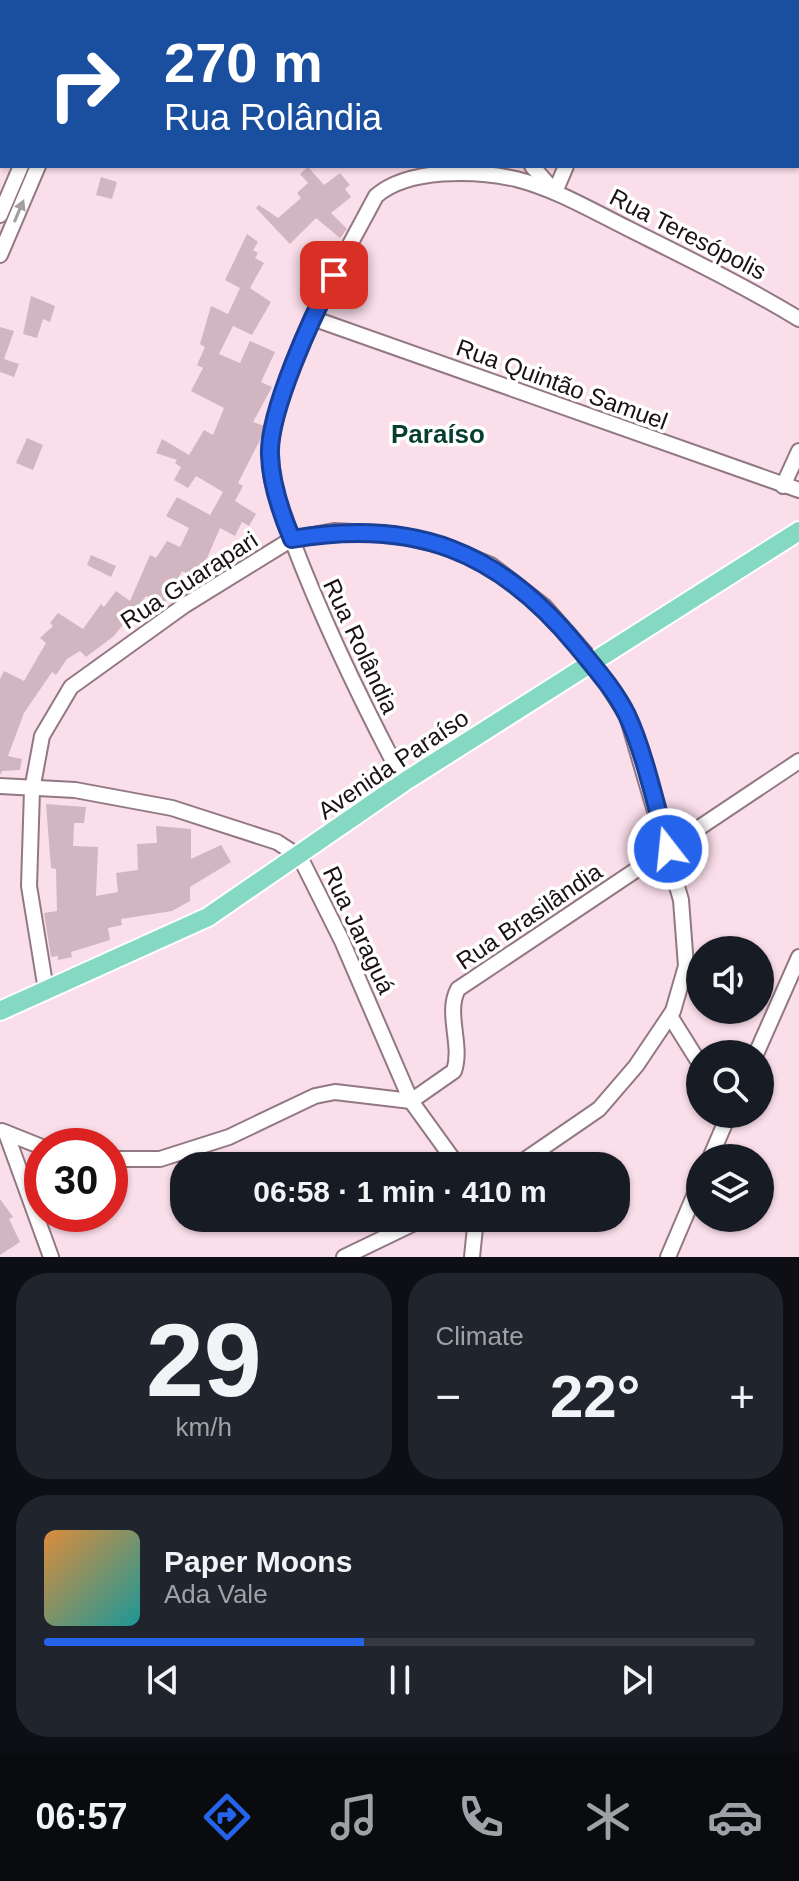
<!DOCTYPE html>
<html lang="en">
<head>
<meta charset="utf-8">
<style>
  :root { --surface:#171b24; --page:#20242c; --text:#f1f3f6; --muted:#9ea1a6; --line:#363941; --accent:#2563eb }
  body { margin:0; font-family:Helvetica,sans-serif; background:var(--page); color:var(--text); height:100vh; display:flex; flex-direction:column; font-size:30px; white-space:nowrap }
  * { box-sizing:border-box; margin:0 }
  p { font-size:26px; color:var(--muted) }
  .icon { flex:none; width:44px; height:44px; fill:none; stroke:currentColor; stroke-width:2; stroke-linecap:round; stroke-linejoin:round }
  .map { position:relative; height:1257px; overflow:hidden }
  .details { display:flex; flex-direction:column; gap:16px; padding:16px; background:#0d0f14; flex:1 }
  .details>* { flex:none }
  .top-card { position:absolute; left:0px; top:0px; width:800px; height:168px; box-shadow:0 2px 6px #0004; background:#1a4fa0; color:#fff; overflow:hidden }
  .fabs { position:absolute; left:686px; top:936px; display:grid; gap:16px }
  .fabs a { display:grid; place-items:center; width:88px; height:88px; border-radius:50%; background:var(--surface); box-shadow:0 2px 6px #0004; font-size:40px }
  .speed { position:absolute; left:24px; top:1128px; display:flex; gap:16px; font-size:40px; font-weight:700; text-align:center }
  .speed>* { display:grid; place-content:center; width:104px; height:104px; border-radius:50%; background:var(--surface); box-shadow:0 2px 6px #0004; line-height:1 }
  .speed .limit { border:12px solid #d22; background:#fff; color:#111 }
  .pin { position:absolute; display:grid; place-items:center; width:68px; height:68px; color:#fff; margin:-34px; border-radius:16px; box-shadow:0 4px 12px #0006 }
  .me { position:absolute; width:88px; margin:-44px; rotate:344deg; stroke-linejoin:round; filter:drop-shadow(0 0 6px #0008) }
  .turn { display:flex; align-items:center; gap:28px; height:168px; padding:0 32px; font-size:36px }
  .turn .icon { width:104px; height:104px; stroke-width:2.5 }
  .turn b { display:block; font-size:56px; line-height:68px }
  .big { font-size:60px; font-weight:600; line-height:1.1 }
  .details .widget { flex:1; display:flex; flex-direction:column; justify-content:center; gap:12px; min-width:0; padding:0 28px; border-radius:32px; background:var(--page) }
  .details .dial { align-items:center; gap:0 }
  .dial b { font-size:104px; line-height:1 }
  .song { display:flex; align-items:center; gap:24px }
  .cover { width:96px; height:96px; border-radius:12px; background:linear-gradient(135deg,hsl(30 70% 55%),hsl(180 70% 35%)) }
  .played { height:8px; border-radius:4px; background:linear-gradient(90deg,var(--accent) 45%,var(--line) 45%) }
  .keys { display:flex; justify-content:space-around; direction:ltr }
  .heat { display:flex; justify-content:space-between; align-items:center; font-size:44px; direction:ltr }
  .details .tiles { flex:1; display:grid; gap:16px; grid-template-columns:1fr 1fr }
  .widget:last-child { grid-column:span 2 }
  .trip { position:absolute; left:170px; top:1152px; width:460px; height:80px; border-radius:32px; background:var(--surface); box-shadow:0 2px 6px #0004; font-weight:600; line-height:80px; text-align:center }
  .tab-bar { display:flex; height:128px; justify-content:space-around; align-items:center; background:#090b0e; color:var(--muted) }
  .tab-bar .icon { width:56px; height:56px }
  .tab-bar .on { color:var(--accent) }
  .tab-bar b { font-size:36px; color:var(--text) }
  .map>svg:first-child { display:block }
</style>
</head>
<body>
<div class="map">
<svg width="799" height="1257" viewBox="0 0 799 1257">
  <rect width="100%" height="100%" fill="#fadeea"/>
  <g fill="#d1b6c2">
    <polygon points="308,167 324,185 340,173 350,185 345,189 351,197 331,213 347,229 340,238 316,218 290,244 256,208 259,205 278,218 301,198 297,193 308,183 300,174"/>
    <polygon points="101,177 117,182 112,199 96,195"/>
    <polygon points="247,234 258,242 253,250 258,253 255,258 264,263 250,288 271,302 252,335 233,326 219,354 240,363 250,341 275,352 261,382 272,387 253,422 264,426 263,434 238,483 243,486 235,501 256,514 249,526 242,522 235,536 220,528 198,579 182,571 164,605 146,596 114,636 86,657 80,651 67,659 56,675 52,672 24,713 8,756 22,759 20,770 2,771 0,775 0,679 4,671 24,681 46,643 40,638 53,626 50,623 58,613 83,629 101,604 104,607 116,591 130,601 150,555 156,558 167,541 180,547 189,528 166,516 177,497 210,515 223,492 196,476 188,488 174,480 181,467 175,463 177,460 156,453 162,439 189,455 204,430 213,435 224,408 191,391 203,368 197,365 205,347 200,344 211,306 228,314 240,288 225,280"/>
    <polygon points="31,296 55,306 50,322 43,319 37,338 23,334"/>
    <polygon points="0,327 14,331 4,359 19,364 14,377 0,372"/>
    <polygon points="27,438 43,445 33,470 16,463"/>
    <polygon points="91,555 116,566 111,577 87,565"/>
    <polygon points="46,804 86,807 84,823 74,823 73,846 98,847 96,896 118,892 116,873 138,870 137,844 157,843 156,826 191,829 191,859 221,845 231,862 190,887 190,901 172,911 121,919 122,925 108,928 110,940 71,952 72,957 58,960 58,956 51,957 44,913 57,911 56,869 51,868"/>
    <polygon points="0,1199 13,1217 9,1219 20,1242 0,1255"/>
  </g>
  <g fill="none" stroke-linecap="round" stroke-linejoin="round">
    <g stroke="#927884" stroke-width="18">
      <g id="minor">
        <polyline points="34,0 36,2"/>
        <polyline points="244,0 247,2"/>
        <polyline points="532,0 537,2"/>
        <polyline points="159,2 161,0"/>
        <polyline points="185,2 187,0"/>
        <polyline points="636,2 637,0"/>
        <polyline points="0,35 2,34"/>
        <polyline points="798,120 799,121"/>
        <polyline points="532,166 555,192 566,166"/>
        <polyline points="0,215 21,166"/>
        <polyline points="0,255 38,166"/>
        <polyline points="312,318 799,490"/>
        <polyline points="783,486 799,451"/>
        <path d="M 404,782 C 362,703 324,624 292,540 C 282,514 268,482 270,453 C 275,374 339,266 376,196 C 408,168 475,170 516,179 C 555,189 591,210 627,228 C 685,257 743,285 799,319"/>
        <polyline points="0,786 75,790 172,808 277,842 300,857 342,941 411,1101 458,1166"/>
        <polyline points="46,990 29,886 32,790 42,736 71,687 185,605 292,539 334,531 390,534 444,546 491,565 544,606 593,662 627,716 681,900 686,966 673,1011 636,1066 599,1109 516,1166"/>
        <polyline points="670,1016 700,1064"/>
        <polyline points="756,1054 799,957"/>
        <polyline points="2,1131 42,1147"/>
        <polyline points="6,1133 51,1257"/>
        <polyline points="710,1158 729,1114"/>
        <path d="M 110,1159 L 160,1159 L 229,1137 L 315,1096 L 335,1092 L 411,1101 L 454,1071 C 463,1045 445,1013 458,989 L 799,761"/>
        <polyline points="344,1257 425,1218"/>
        <polyline points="472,1257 476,1218"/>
        <polyline points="668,1257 700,1182"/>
      </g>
    </g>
    <g stroke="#fff" stroke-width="22">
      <polyline id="major" points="0,1011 208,917 404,782 799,531"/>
    </g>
    <use href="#minor" stroke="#fff" stroke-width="14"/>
    <use href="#major" stroke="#85d9c2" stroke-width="18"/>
  </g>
  <defs><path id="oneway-solid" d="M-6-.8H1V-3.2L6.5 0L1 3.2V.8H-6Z" transform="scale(2)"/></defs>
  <use fill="#a39fa1" href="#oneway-solid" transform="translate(19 211) rotate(-67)"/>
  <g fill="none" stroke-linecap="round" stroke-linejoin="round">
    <g stroke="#184099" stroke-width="20">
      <path id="route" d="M 334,275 C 313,315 268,412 270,455 C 271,484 281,513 292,539 C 415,518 499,551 577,646 C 595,668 614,689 627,715 C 644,751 657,810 668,849"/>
    </g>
    <use href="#route" stroke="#2563eb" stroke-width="14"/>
  </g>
  <g text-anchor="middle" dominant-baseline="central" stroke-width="7" stroke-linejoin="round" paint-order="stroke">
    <g font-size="24" fill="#1a1015" stroke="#fff">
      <text transform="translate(688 234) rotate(27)">Rua Teresópolis</text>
      <text transform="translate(562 384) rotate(20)">Rua Quintão Samuel</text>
      <text transform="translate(189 580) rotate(-33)">Rua Guarapari</text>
      <text transform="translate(361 646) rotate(65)">Rua Rolândia</text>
      <text transform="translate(393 764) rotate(-34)">Avenida Paraíso</text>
      <text transform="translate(529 916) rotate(-34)">Rua Brasilândia</text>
      <text transform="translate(359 930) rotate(65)">Rua Jaraguá</text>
    </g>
    <g font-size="26" font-weight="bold" fill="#083e30" stroke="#fff">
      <text x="438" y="434">Paraíso</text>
    </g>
  </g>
</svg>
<div class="fabs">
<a><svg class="icon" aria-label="sound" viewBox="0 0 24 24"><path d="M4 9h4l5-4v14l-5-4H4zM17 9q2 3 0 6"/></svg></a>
<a><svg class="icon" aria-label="search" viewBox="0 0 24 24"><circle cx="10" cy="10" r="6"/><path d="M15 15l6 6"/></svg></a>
<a><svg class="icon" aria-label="layers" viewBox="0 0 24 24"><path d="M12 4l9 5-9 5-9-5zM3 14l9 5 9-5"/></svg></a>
</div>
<div class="speed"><div class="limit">30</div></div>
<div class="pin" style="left:334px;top:275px;background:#d93025"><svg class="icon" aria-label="arrive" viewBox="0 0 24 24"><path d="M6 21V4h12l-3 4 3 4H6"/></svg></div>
<svg class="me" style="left:668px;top:849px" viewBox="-20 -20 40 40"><circle r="17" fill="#2563eb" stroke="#fff" stroke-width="3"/><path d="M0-11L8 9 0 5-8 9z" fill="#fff"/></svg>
<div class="trip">06:58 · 1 min · 410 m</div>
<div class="top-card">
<div class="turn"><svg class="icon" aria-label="right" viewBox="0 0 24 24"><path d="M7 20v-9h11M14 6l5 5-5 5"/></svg><div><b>270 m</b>Rua Rolândia</div></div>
</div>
</div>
<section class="details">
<div class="tiles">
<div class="widget dial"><b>29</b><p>km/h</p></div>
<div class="widget"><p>Climate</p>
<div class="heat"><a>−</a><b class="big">22°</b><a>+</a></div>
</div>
<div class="widget">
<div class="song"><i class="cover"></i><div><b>Paper Moons</b><p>Ada Vale</p></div></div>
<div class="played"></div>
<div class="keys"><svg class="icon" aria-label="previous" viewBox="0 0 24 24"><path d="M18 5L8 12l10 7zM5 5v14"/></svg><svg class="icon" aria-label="pause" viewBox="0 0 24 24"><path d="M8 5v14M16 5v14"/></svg><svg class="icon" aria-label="next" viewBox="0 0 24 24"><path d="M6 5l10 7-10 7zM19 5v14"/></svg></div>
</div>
</div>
</section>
<nav class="tab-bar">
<b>06:57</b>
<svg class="icon on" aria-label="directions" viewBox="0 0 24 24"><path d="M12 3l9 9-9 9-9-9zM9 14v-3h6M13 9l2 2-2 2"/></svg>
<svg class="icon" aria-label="music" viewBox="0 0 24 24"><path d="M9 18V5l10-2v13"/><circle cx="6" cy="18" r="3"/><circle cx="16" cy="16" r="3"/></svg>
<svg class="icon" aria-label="phone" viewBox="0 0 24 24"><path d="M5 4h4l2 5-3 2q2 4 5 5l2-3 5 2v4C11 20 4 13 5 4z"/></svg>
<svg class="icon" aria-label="climate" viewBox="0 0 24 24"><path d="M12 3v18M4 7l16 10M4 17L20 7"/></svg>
<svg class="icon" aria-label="car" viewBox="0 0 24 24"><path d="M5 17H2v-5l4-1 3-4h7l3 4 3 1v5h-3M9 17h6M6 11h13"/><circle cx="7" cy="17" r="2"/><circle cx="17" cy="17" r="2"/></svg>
</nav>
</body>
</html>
